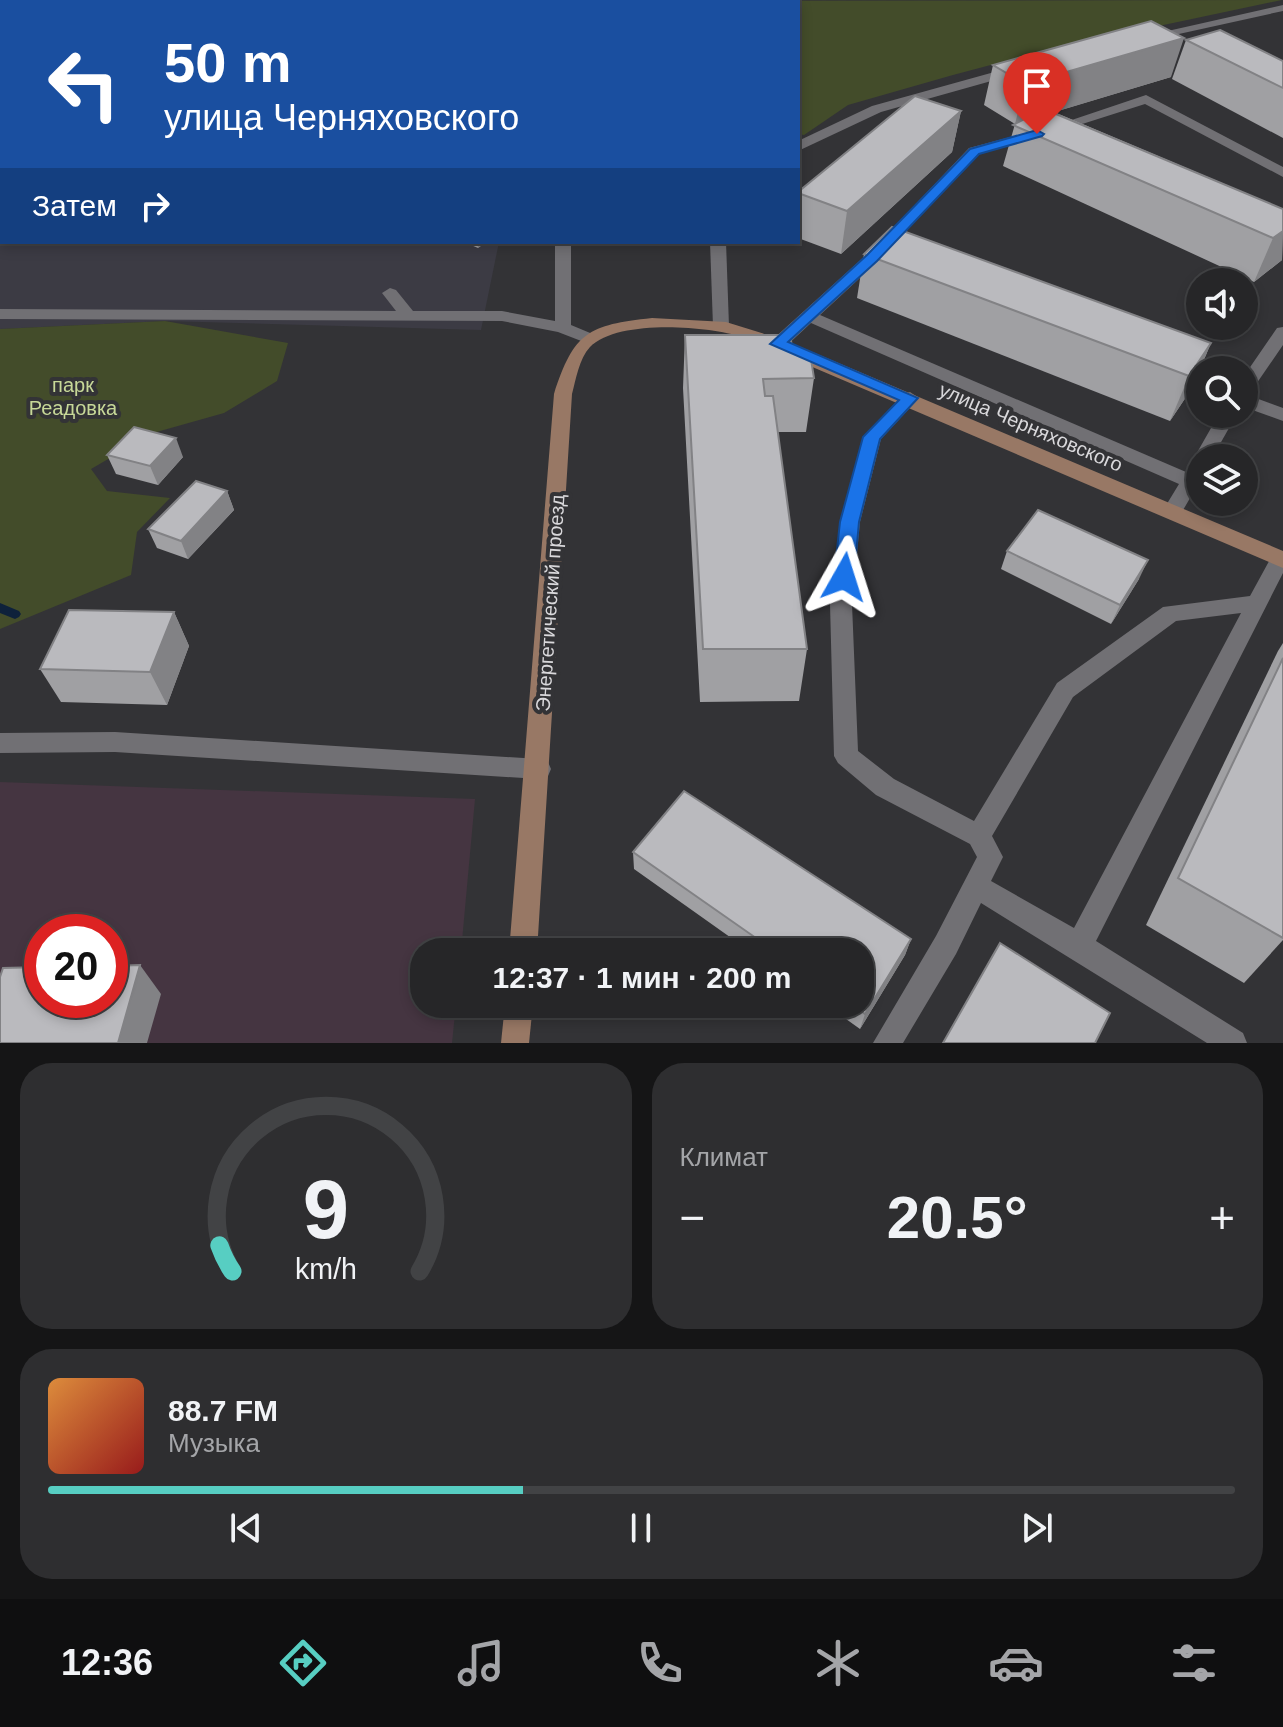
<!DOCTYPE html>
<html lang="ru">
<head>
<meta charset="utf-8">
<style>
  :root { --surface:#262628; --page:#2e2e30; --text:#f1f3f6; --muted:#a4a5a8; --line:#424345; --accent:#57cec2 }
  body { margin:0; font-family:Arial,sans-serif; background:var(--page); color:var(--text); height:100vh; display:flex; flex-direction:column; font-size:30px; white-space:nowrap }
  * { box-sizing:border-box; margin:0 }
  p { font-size:26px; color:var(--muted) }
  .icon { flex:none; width:44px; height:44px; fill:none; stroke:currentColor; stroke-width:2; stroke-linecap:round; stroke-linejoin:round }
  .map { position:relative; height:1043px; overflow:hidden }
  .sheet { display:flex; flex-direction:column; gap:20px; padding:20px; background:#151516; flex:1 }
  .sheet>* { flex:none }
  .hud { position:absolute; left:0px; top:0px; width:800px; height:244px; box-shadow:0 4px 12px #0003,0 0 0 2px var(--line); background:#1a4fa0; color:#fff; overflow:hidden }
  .fabs { position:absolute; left:1186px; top:268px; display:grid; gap:16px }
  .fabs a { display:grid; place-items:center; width:72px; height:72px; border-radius:50%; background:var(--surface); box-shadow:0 4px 12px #0003,0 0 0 2px var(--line); font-size:40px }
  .speed { position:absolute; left:24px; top:914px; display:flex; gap:16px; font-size:40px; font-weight:700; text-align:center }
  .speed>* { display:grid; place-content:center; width:104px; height:104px; border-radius:50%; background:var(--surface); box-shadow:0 4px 12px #0003,0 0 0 2px var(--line); line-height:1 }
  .speed .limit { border:12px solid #d22; background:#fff; color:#111 }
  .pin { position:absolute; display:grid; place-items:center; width:68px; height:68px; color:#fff; margin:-82px -34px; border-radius:50% 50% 50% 0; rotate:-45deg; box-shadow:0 0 8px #0007 }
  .pin .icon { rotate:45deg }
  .me { position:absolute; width:88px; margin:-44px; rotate:6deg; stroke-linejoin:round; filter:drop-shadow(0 0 6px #0008) }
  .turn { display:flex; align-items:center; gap:28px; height:168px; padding:0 32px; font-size:36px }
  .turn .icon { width:104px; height:104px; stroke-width:2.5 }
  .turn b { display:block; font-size:56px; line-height:68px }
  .then { display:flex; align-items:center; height:76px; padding:0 32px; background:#0003; gap:16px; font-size:30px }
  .big { font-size:60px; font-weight:600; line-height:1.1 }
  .sheet .tile { flex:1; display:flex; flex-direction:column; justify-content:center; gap:12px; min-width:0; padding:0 28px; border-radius:32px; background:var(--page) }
  .sheet .dial { align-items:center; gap:0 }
  .dial svg { height:208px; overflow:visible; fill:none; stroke:var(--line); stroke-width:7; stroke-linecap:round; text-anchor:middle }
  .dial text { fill:var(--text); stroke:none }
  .song { display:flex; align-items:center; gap:24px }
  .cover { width:96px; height:96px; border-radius:12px; background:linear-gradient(135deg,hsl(30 70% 55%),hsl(0 70% 35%)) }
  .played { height:8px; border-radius:4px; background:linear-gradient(90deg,var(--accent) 40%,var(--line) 40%) }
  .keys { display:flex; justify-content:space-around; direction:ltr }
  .heat { display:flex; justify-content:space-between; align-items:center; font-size:44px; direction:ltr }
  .sheet .tiles { flex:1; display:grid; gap:20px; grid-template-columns:1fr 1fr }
  .tile:last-child { grid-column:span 2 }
  .trip { position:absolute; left:410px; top:938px; width:464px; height:80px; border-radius:32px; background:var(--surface); box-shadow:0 4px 12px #0003,0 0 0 2px var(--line); font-weight:600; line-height:80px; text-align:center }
  .menu { display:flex; height:128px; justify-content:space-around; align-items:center; background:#0f0f10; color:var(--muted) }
  .menu .icon { width:56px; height:56px }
  .menu .current { color:var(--accent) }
  .menu b { font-size:36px; color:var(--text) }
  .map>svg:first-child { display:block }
</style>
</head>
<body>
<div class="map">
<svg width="1283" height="1043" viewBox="0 0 1283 1043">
  <rect width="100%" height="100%" fill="#333336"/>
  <polygon fill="#3c3b44" points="0,0 424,0 2,2 2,242 499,242 481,330 165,321 0,329"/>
  <path fill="#453541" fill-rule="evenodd" d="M 0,782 L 475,799 L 461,952 L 424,952 L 424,1004 L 456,1004 L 452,1043 L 0,1043 ZM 42,932 L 110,932 L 110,1000 L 42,1000 Z"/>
  <g fill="#434c2a">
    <polygon points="632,0 644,1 1282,0 1055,48 953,75 848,105 804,135 798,134 798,2 630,2"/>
    <polygon points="165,321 288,343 277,381 224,413 153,433 91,469 107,491 170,498 137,532 131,575 0,629 0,329"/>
  </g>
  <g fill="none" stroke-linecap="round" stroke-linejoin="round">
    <polygon fill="#0e213b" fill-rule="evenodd" points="0,603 19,611 21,614 19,617 15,619 0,613"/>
    <g fill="#717074" fill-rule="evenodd">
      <polygon points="1283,5 1283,11 1147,41 1141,37"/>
      <polygon points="1016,66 1020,67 1020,73 881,112 798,151 798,141 872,106"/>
      <polygon points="1146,95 1283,167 1283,177 1145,104 1054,133 1042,130"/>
      <polygon points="1033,131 1038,132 1038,138 979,154 886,252 876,252 876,246 969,148"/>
      <polygon points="555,242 571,242 571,325 595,335 595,343 589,344 558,332 502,321 0,319 0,309 396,311 382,293 390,288 396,290 413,311 502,311 555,321"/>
      <polygon points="710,242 726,242 729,326 721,331 713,326"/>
      <polygon points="872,253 891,261 883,266 875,264 820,315 1186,472 1219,414 1237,414 1212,458 1200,458 1200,481 1179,517 1172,519 1162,512 1179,484 811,323 784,348 772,348 772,340 866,255"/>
      <polygon points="1283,327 1283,345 1250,393 1245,394 1283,408 1283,421 1244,407 1244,376 1277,328"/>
      <path d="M 910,392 L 919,398 L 881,439 L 860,522 L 852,604 L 858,751 L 894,779 L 974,821 L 1057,683 L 1163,607 L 1250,596 L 1273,554 L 1283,552 L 1283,573 L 1096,941 L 1243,1033 L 1247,1043 L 1207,1043 L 981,903 L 956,954 L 903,1043 L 873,1043 L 936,936 L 977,857 L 970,844 L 876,795 L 838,763 L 834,756 L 830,604 L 840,522 L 863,437 L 904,394 ZM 1241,613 L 1074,928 L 991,881 L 1003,857 L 992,836 L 1073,697 L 1176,621 Z"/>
      <polygon points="115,732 539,759 548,762 551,769 548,776 539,779 115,752 0,753 0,733"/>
    </g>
    <g fill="#987865" fill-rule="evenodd">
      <path d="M 652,318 L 726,322 L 784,340 L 1283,551 L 1283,568 L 742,337 C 707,326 618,319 590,347 C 579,359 576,379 572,394 L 537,952 L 509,952 L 554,394 C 574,332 588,325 652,318 Z"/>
      <polygon points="505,1004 533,1004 529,1043 501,1043"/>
    </g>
  </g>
  <g fill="#a0a0a3">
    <polygon points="1186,40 1283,61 1283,138 1172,79"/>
    <polygon points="993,65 1171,77 1054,112 1283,209 1282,260 1254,282 1003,166 1015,124 984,105"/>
    <polygon points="961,111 952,152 841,254 798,238 798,192"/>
    <polygon points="464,242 486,242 478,248"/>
    <polygon points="864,254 1211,343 1192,388 1170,421 857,298"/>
    <polygon points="685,335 793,353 814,378 806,432 778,432 807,649 799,701 700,702 683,388"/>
    <polygon points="107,455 183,457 158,485 116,474"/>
    <polygon points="227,491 234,510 188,559 157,548 148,529"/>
    <polygon points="1007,551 1139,579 1111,624 1001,569"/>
    <polygon points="174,612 189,646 167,705 61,702 40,669"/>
    <polygon points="1283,643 1283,940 1244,983 1146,925 1278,651"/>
    <polygon points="633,852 911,939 905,955 860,1029 825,1004 860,1004 860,952 751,952 634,869"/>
  </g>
  <g fill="#828285">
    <polygon points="290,0 329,0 326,2 288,2"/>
    <polygon points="1184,38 1171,77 1015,124 1025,84"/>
    <polygon points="961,111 952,152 841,254 847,211"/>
    <rect x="0" y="123" width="2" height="35"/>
    <polygon points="1283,231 1282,260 1254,282 1273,238"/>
    <polygon points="477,242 486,242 478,248"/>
    <polygon points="1211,343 1192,388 1170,421 1189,376"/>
    <polygon points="176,438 183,457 158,485 150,466"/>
    <polygon points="227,491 234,510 188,559 181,541"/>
    <polygon points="1148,560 1139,579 1111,624 1120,605"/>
    <polygon points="174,612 189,646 167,705 150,672"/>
    <polygon points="911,939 905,955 860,1029 865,1014"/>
    <polygon points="140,965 161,994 147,1043 118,1043"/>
  </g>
  <g fill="#bababe" stroke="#828285" stroke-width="2">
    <polygon points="119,0 290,0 288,2 116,2"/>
    <polygon points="1151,21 1184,38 1025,84 993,65"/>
    <polygon points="1220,30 1283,61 1283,88 1186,40"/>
    <rect x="0" y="45" width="2" height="78"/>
    <polygon points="915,96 961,111 847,211 798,193 798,192"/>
    <polygon points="1044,109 1283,209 1283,231 1273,238 1013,125"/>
    <polygon points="892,227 1211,343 1189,376 864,254"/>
    <polygon points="685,335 790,335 793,353 810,353 814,378 763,379 765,396 773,396 807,649 703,649"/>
    <polygon points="134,427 176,438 150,466 107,455"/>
    <polygon points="196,481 227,491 181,541 148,529"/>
    <polygon points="1038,510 1148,560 1120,605 1007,551"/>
    <polygon points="69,610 174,612 150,672 40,669"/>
    <polygon points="1283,658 1283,938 1178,878"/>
    <polygon points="684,791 911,939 865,1014 851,1004 860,1004 860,952 776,952 633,852"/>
    <polygon points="1000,943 1110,1013 1095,1043 943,1043"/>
    <polygon points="140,965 118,1043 0,1043 0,977 3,968 42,967 42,1000 110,1000 110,966"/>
  </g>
  <polygon fill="#1a73e8" stroke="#114b97" stroke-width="2" points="1037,130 1044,134 1042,136 979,154 877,261 788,342 918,398 880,439 859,522 854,577 844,584 837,582 834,577 840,522 863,437 899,400 770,344 867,255 970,149"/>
  <g text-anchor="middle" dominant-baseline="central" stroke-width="8" stroke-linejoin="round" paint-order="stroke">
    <g font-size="20" fill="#c7d898" stroke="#333336">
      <text x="73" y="385">парк<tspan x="73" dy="23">Реадовка</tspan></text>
    </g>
    <g font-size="20" fill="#d9d8db" stroke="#333336">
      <text transform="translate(1031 427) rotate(23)">улица Черняховского</text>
      <text transform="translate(550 603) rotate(-86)">Энергетический проезд</text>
    </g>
  </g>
</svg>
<div class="fabs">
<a><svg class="icon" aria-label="sound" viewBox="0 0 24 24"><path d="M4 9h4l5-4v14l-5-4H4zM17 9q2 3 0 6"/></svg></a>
<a><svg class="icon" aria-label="search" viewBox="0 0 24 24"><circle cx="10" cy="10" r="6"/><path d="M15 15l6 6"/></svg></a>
<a><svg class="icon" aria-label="layers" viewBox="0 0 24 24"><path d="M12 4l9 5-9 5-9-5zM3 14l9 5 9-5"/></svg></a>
</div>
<div class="speed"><div class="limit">20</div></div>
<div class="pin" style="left:1037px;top:134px;background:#d93025"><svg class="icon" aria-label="arrive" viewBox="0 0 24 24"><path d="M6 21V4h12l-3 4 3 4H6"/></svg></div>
<svg class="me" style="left:844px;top:577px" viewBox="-20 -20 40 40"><path d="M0-17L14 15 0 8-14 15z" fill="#1a73e8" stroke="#fff" stroke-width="4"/></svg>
<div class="trip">12:37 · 1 мин · 200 m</div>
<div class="hud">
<div class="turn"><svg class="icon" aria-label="left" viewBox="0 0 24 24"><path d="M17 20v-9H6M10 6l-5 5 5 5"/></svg><div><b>50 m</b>улица Черняховского</div></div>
<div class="then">Затем<svg class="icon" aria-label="right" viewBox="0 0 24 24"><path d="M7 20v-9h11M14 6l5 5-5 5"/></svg></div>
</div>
</div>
<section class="sheet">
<div class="tiles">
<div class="tile dial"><svg viewBox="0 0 100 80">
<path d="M14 69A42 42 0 1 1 86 69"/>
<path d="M14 69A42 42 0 0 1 9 59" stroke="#57cec2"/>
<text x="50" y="56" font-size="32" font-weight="700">9</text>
<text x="50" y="72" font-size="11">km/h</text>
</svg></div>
<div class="tile"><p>Климат</p>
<div class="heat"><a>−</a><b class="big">20.5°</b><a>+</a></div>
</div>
<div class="tile">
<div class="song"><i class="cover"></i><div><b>88.7 FM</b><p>Музыка</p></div></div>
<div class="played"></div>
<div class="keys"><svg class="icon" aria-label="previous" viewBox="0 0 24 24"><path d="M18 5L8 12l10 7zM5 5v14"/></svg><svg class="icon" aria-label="pause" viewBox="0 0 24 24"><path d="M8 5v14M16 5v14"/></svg><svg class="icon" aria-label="next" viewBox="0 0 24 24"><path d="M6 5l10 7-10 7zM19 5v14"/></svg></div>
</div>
</div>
</section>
<nav class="menu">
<b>12:36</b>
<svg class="icon current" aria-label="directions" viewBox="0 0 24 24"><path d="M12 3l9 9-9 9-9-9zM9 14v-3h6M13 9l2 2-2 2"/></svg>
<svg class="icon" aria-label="music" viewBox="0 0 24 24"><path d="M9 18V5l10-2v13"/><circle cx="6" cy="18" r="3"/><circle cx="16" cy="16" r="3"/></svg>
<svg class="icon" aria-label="phone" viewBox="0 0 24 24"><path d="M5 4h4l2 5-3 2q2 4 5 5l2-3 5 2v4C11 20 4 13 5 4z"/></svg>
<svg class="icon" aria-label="climate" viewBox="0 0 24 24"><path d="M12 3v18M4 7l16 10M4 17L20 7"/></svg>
<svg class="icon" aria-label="car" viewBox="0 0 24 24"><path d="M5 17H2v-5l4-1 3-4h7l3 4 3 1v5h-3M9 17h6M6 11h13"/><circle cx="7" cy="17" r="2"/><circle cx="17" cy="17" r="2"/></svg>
<svg class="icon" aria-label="filters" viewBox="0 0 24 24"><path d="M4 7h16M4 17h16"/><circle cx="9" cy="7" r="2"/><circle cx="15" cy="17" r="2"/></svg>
</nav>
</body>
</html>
